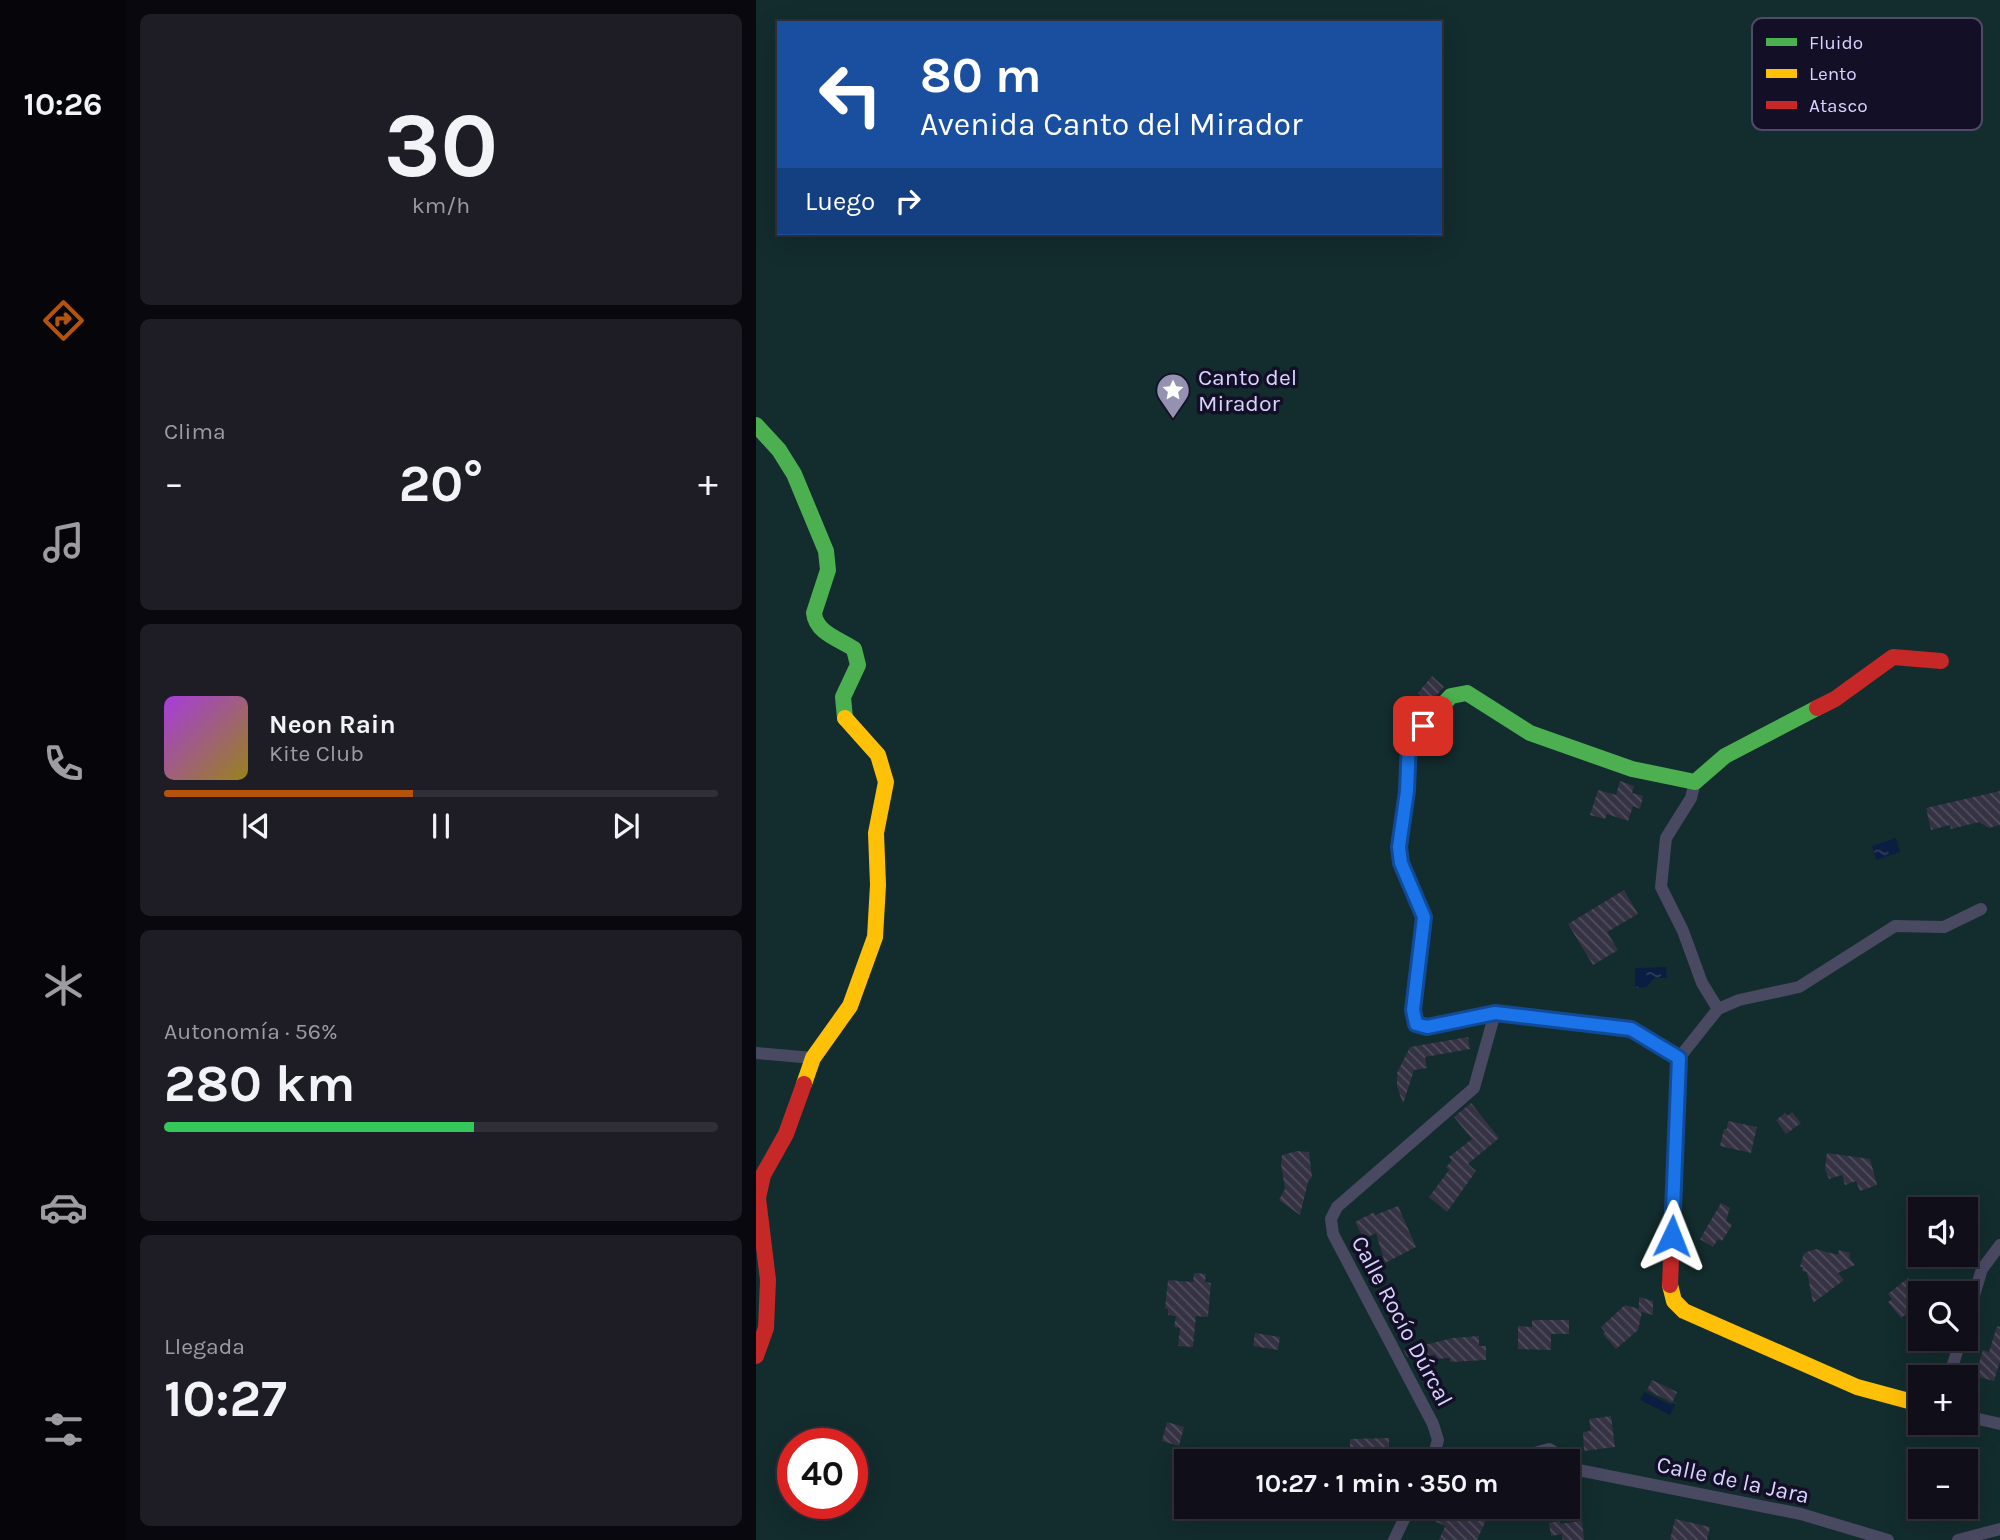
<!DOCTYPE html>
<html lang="es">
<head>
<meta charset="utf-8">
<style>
  :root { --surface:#100f19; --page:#1e1d26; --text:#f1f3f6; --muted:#9c9ca2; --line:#302f38; --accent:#b45309 }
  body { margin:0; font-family:Karla,sans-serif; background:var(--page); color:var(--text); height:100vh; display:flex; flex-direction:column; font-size:26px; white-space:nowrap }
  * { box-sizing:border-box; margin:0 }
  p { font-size:23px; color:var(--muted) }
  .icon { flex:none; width:38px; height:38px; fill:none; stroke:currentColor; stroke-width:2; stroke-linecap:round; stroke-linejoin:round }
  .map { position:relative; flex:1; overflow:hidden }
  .details { display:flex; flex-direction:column; gap:14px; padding:14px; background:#09080e; width:630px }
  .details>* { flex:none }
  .hud { position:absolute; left:21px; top:21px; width:665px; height:214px; border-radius:0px; box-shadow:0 7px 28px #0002,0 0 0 2px var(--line); background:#1a4fa0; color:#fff; overflow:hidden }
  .controls { position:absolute; left:1152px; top:1197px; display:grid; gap:14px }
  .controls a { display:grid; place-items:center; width:70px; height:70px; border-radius:0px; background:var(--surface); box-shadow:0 7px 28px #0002,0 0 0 2px var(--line); font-size:35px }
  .speed { position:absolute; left:21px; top:1428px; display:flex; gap:14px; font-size:35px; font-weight:700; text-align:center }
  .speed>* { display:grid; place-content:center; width:91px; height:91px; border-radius:50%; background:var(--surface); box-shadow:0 7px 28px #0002,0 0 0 2px var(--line); line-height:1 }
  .speed .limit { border:10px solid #d22; background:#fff; color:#111 }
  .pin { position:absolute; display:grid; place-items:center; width:60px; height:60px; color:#fff; margin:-30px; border-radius:14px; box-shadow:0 4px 10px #0006 }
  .me { position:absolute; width:77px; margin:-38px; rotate:2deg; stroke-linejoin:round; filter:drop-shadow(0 0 5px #0008) }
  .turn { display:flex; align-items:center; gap:24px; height:147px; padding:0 28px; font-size:32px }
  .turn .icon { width:91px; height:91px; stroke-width:2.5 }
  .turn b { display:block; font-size:49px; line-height:60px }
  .then { display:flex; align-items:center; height:66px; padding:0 28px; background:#0003; gap:14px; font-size:26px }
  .big { font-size:52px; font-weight:700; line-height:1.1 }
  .details .tile { flex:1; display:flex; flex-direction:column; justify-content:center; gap:10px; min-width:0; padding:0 24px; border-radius:10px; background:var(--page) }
  .details .dial { align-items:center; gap:0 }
  .dial b { font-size:91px; line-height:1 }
  .song { display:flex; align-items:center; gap:21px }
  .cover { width:84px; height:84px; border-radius:10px; background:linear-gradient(135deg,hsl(280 70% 55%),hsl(50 70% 35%)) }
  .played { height:7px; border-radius:4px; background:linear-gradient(90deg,var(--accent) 45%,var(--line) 45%) }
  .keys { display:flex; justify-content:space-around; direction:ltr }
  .heat { display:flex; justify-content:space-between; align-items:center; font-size:38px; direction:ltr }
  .charge { height:10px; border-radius:5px; background:linear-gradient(90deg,#34c759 56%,var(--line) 0) }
  .trip { position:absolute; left:418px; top:1449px; width:406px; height:70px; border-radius:0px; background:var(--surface); box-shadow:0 7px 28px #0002,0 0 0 2px var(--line); font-weight:700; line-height:70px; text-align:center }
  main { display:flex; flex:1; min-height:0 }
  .tabs { display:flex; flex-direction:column; width:126px; justify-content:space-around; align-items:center; background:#06060a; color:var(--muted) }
  .tabs .icon { width:49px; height:49px }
  .tabs .on { color:var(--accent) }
  .tabs b { font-size:32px; color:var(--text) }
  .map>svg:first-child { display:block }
</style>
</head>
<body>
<main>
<nav class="tabs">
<b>10:26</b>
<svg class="icon on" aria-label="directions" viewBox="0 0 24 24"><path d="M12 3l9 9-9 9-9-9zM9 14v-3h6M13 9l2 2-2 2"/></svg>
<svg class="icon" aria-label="music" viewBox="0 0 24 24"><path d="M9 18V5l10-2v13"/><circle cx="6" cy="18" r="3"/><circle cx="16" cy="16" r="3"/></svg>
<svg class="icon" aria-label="phone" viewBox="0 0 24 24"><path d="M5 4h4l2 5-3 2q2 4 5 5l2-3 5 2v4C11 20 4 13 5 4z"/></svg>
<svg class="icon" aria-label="climate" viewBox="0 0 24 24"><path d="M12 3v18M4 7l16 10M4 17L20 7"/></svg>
<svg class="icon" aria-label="car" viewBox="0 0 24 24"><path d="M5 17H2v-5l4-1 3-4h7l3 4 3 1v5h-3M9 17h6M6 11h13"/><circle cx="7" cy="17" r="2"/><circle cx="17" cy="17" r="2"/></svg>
<svg class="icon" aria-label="filters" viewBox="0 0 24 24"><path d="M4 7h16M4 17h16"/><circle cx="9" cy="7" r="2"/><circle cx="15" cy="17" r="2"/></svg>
</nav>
<section class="details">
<div class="tile dial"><b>30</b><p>km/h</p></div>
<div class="tile"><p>Clima</p>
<div class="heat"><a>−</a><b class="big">20°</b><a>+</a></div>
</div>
<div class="tile">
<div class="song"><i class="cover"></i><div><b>Neon Rain</b><p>Kite Club</p></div></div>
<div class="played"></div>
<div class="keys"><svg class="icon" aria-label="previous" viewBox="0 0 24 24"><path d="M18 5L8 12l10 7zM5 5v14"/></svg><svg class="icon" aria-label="pause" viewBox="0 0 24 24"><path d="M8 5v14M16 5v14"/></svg><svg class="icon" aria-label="next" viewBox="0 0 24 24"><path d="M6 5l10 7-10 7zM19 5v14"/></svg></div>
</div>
<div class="tile"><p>Autonomía · 56%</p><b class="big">280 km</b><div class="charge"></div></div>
<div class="tile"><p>Llegada</p><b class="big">10:27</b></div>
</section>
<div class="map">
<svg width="1244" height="1540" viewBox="0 0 1244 1540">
  <defs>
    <pattern id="water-ripples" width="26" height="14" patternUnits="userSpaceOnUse" patternTransform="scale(1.75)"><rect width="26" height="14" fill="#0b1e41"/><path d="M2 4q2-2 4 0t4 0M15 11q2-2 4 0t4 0" fill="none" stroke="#2e3e5e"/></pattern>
    <pattern id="building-back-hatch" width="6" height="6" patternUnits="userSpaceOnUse" patternTransform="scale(1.75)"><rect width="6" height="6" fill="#343243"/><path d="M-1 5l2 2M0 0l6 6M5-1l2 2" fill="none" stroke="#514f5f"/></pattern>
  </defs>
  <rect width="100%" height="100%" fill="#161421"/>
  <path fill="#132c2d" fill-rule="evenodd" d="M 0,0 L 1244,0 L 1244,1540 L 0,1540 ZM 23,23 L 684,23 L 684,233 L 23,233 ZM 1164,1209 L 1209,1209 L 1209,1255 L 1164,1255 ZM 1164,1293 L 1209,1293 L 1209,1339 L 1164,1339 ZM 1164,1377 L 1209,1377 L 1209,1423 L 1164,1423 ZM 37,1444 L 96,1444 L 96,1503 L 37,1503 ZM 430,1461 L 812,1461 L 812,1507 L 430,1507 ZM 1164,1461 L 1209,1461 L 1209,1507 L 1164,1507 Z"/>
  <g fill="url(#water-ripples)">
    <polygon points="1140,838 1144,852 1120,860 1116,846"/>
    <polygon points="910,967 911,978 899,978 890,987 879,988 879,968"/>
    <polygon points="888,1392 915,1405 917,1402 920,1403 914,1415 884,1400"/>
  </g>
  <g fill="url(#building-back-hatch)">
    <polygon points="676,676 688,687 673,703 662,693"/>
    <polygon points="864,781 878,786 876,793 887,796 884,809 877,806 872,821 851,814 849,819 834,815 842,790 860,795"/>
    <polygon points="1244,791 1244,825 1233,828 1223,822 1195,829 1194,825 1175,830 1170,808"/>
    <polygon points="868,890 882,914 851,932 862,950 837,965 812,924"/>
    <polygon points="712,1037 714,1049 669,1057 671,1068 658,1070 647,1104 641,1086 641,1073 654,1047"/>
    <polygon points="715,1103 743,1138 712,1164 720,1171 691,1212 673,1197 693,1170 690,1167 696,1161 693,1157 716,1139 698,1117"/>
    <polygon points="1036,1112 1045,1123 1030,1134 1020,1120 1029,1113 1031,1116"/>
    <polygon points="972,1121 1001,1127 995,1153 964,1146 968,1129 971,1129"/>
    <polygon points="541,1151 553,1152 556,1177 552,1182 544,1215 523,1200 529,1189 525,1164 526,1155"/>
    <polygon points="1071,1153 1114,1159 1121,1185 1104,1191 1100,1181 1089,1185 1086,1175 1073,1179 1069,1169"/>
    <polygon points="965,1203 974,1208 970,1221 976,1225 966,1241 962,1239 957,1247 944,1239"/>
    <polygon points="642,1206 660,1247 629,1263 620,1233 608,1239 599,1222 618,1212 619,1215"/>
    <polygon points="1060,1249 1082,1255 1083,1250 1094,1253 1093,1257 1099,1265 1082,1273 1088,1280 1057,1303 1051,1272 1046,1271 1047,1267 1044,1267 1048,1253"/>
    <polygon points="438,1273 450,1274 449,1282 455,1283 452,1317 440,1316 437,1347 422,1346 424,1328 418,1327 420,1316 412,1315 412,1309 409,1308 412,1280 437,1282"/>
    <polygon points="1152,1278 1164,1294 1164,1304 1145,1318 1132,1302 1136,1299 1132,1294"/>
    <polygon points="883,1297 897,1301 897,1315 886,1312 882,1330 860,1349 847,1334 849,1332 845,1327 869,1305 883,1309"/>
    <polygon points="776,1320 813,1320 813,1334 795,1334 795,1350 762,1349 762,1326 776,1327"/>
    <polygon points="1241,1326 1244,1327 1244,1361 1238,1381 1219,1376 1227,1350 1233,1352"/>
    <polygon points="499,1333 524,1337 522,1350 497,1346"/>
    <polygon points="723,1336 723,1346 730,1346 730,1360 694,1362 694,1358 680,1359 680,1355 651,1357 648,1350 697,1338"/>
    <polygon points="896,1380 921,1392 916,1403 891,1390"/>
    <polygon points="855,1416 859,1447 828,1451 827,1432 835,1431 833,1419"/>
    <polygon points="411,1422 428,1427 423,1446 406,1441"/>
    <polygon points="633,1438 633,1455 625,1455 625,1461 594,1461 594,1439"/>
    <polygon points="675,1507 701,1507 730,1520 721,1540 683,1540 689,1526 670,1517"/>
    <polygon points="746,1507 763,1507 761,1520 745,1518"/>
    <polygon points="919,1519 954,1527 951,1540 914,1540"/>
    <polygon points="804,1521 804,1524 826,1521 828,1540 806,1540 806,1534 795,1536 793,1523"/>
  </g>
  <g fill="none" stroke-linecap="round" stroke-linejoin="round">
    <g stroke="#4a4962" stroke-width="12">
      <polyline points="939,782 935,798 910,838 905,887 927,931 946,983 962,1009"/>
      <polyline points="0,1053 57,1058"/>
      <polyline points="923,1058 962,1009 983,1000 1043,987 1139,926 1188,927 1225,909"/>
      <polyline points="1209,1325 1226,1269 1244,1245"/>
      <polyline points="1193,1377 1205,1339"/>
      <polyline points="1209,1416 1244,1424"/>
      <polyline points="676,1461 682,1440 677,1424 577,1234 575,1219 581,1207 718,1088 739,1013"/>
      <polyline points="777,1461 782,1452 793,1449 803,1455 805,1461"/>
      <polyline points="812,1468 1045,1514 1132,1540"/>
      <polyline points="638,1540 654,1507"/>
      <polyline points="1202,1540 1244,1529"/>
    </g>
    <g stroke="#4caf50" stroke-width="16">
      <path d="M 0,425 L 23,450 L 38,474 L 70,551 L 72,570 L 58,613 C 60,633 83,639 98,649 L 102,665 L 87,697 L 89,718"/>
      <polyline points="653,748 653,742 695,696 711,693 774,733 876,769 939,782 969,756 1061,708"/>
    </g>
    <g stroke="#ffc107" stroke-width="16">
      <polyline points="653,748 651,791 643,847 645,863 668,917 657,1010 660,1024 671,1027 739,1013 750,1014"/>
      <polyline points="48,1084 57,1058 94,1006 119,937 122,885 120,833 130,782 122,755 89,718"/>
      <polyline points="914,1285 918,1301 928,1311 1101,1387 1164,1404"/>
    </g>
    <g stroke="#c62828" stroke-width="16">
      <polyline points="1061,708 1079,699 1137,657 1185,661"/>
      <polyline points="750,1014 875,1029 923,1058 914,1285"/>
      <polyline points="0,1356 10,1328 12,1280 2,1198 7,1175 30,1134 48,1084"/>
    </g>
  </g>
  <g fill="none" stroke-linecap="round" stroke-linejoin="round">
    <g stroke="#114b97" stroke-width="18">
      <polyline id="route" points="667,726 653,742 651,791 643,847 645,863 668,917 657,1010 660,1024 671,1027 739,1013 875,1029 923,1058 916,1236"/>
    </g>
    <use href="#route" stroke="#1a73e8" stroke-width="12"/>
  </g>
  <defs>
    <g id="sight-pin" transform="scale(1.75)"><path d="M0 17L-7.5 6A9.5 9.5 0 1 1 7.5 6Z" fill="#9591b1" stroke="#130f26"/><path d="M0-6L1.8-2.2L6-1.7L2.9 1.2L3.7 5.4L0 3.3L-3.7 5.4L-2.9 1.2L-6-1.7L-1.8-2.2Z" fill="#fff"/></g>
  </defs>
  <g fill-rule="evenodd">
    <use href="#sight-pin" x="417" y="390"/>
  </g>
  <g text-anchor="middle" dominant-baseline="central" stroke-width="7" stroke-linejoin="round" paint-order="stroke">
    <g font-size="23" fill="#d9d4ff" stroke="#130f26" text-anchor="start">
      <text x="442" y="377">Canto del<tspan x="442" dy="26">Mirador</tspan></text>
    </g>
    <g font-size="23" fill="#d9d4ff" stroke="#130f26">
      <text transform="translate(646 1321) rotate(62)">Calle Rocío Dúrcal</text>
      <text transform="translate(977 1480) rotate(12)">Calle de la Jara</text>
    </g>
  </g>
  <rect x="996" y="18" width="230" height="112" rx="10" fill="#130f26" stroke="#4e4a67" stroke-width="2"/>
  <rect x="1010" y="38" width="31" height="8" fill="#4caf50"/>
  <rect x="1010" y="69" width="31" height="9" fill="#ffc107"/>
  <rect x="1010" y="101" width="31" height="8" fill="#c62828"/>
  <g font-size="19" fill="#d9d4ff">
    <text x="1053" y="49">Fluido</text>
    <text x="1053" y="80">Lento</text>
    <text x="1053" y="112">Atasco</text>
  </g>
</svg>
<div class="controls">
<a><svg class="icon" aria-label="sound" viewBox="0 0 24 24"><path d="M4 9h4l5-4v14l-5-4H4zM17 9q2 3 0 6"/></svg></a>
<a><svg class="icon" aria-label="search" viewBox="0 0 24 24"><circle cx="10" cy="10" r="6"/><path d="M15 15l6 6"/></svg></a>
<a>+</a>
<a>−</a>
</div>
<div class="speed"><div class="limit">40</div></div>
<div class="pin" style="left:667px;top:726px;background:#d93025"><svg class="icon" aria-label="arrive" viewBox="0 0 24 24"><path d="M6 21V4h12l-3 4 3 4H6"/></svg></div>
<svg class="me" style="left:916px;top:1236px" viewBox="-20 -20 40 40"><path d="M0-17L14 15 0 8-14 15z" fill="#1a73e8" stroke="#fff" stroke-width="4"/></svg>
<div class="trip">10:27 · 1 min · 350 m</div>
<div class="hud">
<div class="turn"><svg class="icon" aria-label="left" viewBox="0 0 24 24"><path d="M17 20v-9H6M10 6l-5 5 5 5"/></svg><div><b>80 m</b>Avenida Canto del Mirador</div></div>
<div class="then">Luego<svg class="icon" aria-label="right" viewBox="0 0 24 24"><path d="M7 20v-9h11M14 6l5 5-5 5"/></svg></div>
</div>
</div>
</main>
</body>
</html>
